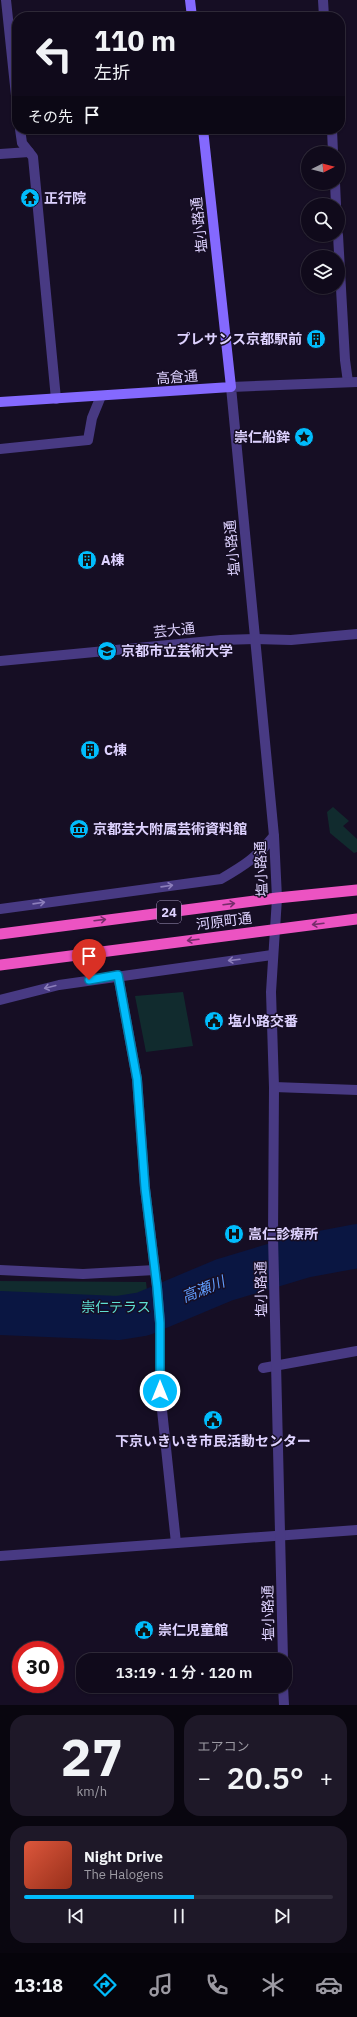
<!DOCTYPE html>
<html lang="ja">
<head>
<meta charset="utf-8">
<style>
  :root { --surface:#100a1b; --page:#1e1828; --text:#f1f3f6; --muted:#9c9aa3; --line:#302b3a; --accent:#01bcfc }
  body { margin:0; font-family:"IBM Plex Sans","Noto Sans JP",sans-serif; background:var(--page); color:var(--text); height:100vh; display:flex; flex-direction:column; font-size:15px; white-space:nowrap }
  * { box-sizing:border-box; margin:0 }
  p { font-size:13px; color:var(--muted) }
  .icon { flex:none; width:22px; height:22px; fill:none; stroke:currentColor; stroke-width:2; stroke-linecap:round; stroke-linejoin:round }
  .map { position:relative; height:1705px; overflow:hidden }
  .sheet { display:flex; flex-direction:column; gap:10px; padding:10px; background:#09060f; flex:1 }
  .sheet>* { flex:none }
  .hud { position:absolute; left:12px; top:12px; width:333px; height:122px; border-radius:16px; box-shadow:0 1px 3px #0004,0 0 0 1px var(--line); background:#100a1b; color:var(--text); overflow:hidden }
  .needle { width:26px; rotate:84deg }
  .buttons { position:absolute; left:301px; top:146px; display:grid; gap:8px }
  .buttons a { display:grid; place-items:center; width:44px; height:44px; border-radius:50%; background:var(--surface); box-shadow:0 1px 3px #0004,0 0 0 1px var(--line); font-size:20px }
  .speed { position:absolute; left:12px; top:1641px; display:flex; gap:8px; font-size:20px; font-weight:700; text-align:center }
  .speed>* { display:grid; place-content:center; width:52px; height:52px; border-radius:50%; background:var(--surface); box-shadow:0 1px 3px #0004,0 0 0 1px var(--line); line-height:1 }
  .speed .limit { border:6px solid #d22; background:#fff; color:#111 }
  .pin { position:absolute; display:grid; place-items:center; width:34px; height:34px; color:#fff; margin:-41px -17px; border-radius:50% 50% 50% 0; rotate:-45deg; box-shadow:0 0 4px #0007 }
  .pin .icon { rotate:45deg }
  .me { position:absolute; width:44px; margin:-22px; rotate:0deg; stroke-linejoin:round; filter:drop-shadow(0 0 3px #0008) }
  .turn { display:flex; align-items:center; gap:14px; height:84px; padding:0 16px; font-size:18px }
  .turn .icon { width:52px; height:52px; stroke-width:2.5 }
  .turn b { display:block; font-size:28px; line-height:34px }
  .then { display:flex; align-items:center; height:38px; padding:0 16px; background:#0003; gap:8px; font-size:15px }
  .big { font-size:30px; font-weight:600; line-height:1.1 }
  .sheet .tile { flex:1; display:flex; flex-direction:column; justify-content:center; gap:6px; min-width:0; padding:0 14px; border-radius:16px; background:var(--page) }
  .sheet .dial { align-items:center; gap:0 }
  .dial b { font-size:52px; line-height:1 }
  .song { display:flex; align-items:center; gap:12px }
  .cover { width:48px; height:48px; border-radius:6px; background:linear-gradient(135deg,hsl(10 70% 55%),hsl(10 70% 35%)) }
  .played { height:4px; border-radius:2px; background:linear-gradient(90deg,var(--accent) 55%,var(--line) 55%) }
  .keys { display:flex; justify-content:space-around; direction:ltr }
  .heat { display:flex; justify-content:space-between; align-items:center; font-size:22px; direction:ltr }
  .sheet .tiles { flex:1; display:grid; gap:10px; grid-template-columns:1fr 1fr }
  .tile:last-child { grid-column:span 2 }
  .trip { position:absolute; left:76px; top:1653px; width:216px; height:40px; border-radius:16px; background:var(--surface); box-shadow:0 1px 3px #0004,0 0 0 1px var(--line); font-weight:600; line-height:40px; text-align:center }
  .tabs { display:flex; height:64px; justify-content:space-around; align-items:center; background:#06040b; color:var(--muted) }
  .tabs .icon { width:28px; height:28px }
  .tabs .selected { color:var(--accent) }
  .tabs b { font-size:18px; color:var(--text) }
  .map>svg:first-child { display:block }
</style>
</head>
<body>
<div class="map">
<svg width="357" height="1705" viewBox="0 0 357 1705">
  <rect width="100%" height="100%" fill="#160e24"/>
  <g fill="#112b2e">
    <polygon points="333,807 349,821 343,826 357,839 357,852 354,853 330,833 327,812"/>
    <polygon points="183,992 193,1046 146,1052 135,996"/>
    <polygon points="0,1281 146,1282 151,1326 118,1332 0,1327"/>
  </g>
  <g fill="none" stroke-linecap="round" stroke-linejoin="round">
    <polyline stroke="#0a1642" stroke-width="44" points="0,1313 118,1318 143,1314 224,1280 304,1256 357,1246"/>
    <g stroke="#483a83" stroke-width="10">
      <polyline points="0,154 29,152"/>
      <polyline points="0,449 88,440 92,418 101,396"/>
      <polyline points="0,661 221,640 255,639"/>
      <polyline points="274,1087 357,1090"/>
      <polyline points="263,1368 357,1351"/>
    </g>
    <g stroke="#483a83" stroke-width="10">
      <polyline points="6,0 17,105"/>
      <polyline points="323,0 324,17"/>
      <polyline points="20,129 22,143 33,157 56,399"/>
      <polyline points="332,129 333,153"/>
      <polyline points="335,183 336,205"/>
      <polyline points="338,235 345,360 348,382"/>
      <polyline points="255,639 291,640 357,634"/>
      <path d="M 0,909 L 221,879 C 245,865 256,858 274,836"/>
      <polyline points="118,975 137,1079 145,1188 157,1287 160,1323 160,1391 176,1543"/>
      <polyline points="0,1000 59,985 272,955"/>
      <polyline points="0,1270 83,1274 155,1270"/>
      <polyline points="0,1556 357,1530"/>
    </g>
    <g stroke="#483a83" stroke-width="10">
      <polyline points="283,1660 273,1236 274,1087 271,992 277,898 274,836 231,387 357,382"/>
      <polyline points="283,1686 284,1705"/>
    </g>
    <g stroke="#8469fe" stroke-width="10">
      <polyline points="190,0 192,17"/>
      <polyline points="0,402 231,387 203,129"/>
    </g>
    <g stroke="#ec53c2" stroke-width="11">
      <polyline points="0,934 277,898 357,890"/>
      <polyline points="0,965 357,919"/>
    </g>
  </g>
  <defs><path id="oneway-shaft" d="M-6 0H5M1.5-3L5.5 0L1.5 3" fill="none" stroke-width="1.6" stroke-linecap="round" stroke-linejoin="round"/></defs>
  <g stroke="#8c7ebb">
    <use href="#oneway-shaft" transform="translate(167 886) rotate(-8)"/>
    <use href="#oneway-shaft" transform="translate(39 903) rotate(-8)"/>
    <use href="#oneway-shaft" transform="translate(234 960) rotate(173)"/>
    <use href="#oneway-shaft" transform="translate(50 987) rotate(166)"/>
  </g>
  <g stroke="#762d6b">
    <use href="#oneway-shaft" transform="translate(229 904) rotate(-7)"/>
    <use href="#oneway-shaft" transform="translate(100 920) rotate(-7)"/>
    <use href="#oneway-shaft" transform="translate(318 924) rotate(173)"/>
    <use href="#oneway-shaft" transform="translate(193 940) rotate(173)"/>
  </g>
  <g fill="none" stroke-linecap="round" stroke-linejoin="round">
    <g stroke="#017aa4" stroke-width="10">
      <polyline id="route" points="89,980 118,975 137,1079 145,1188 157,1287 160,1323 160,1391"/>
    </g>
    <use href="#route" stroke="#01bcfc" stroke-width="7"/>
  </g>
  <defs>
    <g id="temple-disc" transform="scale(1)"><circle r="9.5" fill="#01bcfc" stroke="#160e24"/><path d="M0-6L5-2H3V0L6.5 2.5H4V6H1.5V3h-3V6H-4V2.5H-6.5L-3 0V-2H-5Z" fill="#111"/></g>
    <g id="building-disc" transform="scale(1)"><circle r="9.5" fill="#01bcfc" stroke="#160e24"/><path d="M-4-6H4V6H1V3H-1V6H-4ZM-2.5-4.3h1.7v1.8h-1.7ZM.8-4.3h1.7v1.8H.8ZM-2.5-1h1.7V.8h-1.7ZM.8-1h1.7V.8H.8Z" fill="#111"/></g>
    <g id="sight-disc" transform="scale(1)"><circle r="9.5" fill="#01bcfc" stroke="#160e24"/><path d="M0-6L1.8-2.2L6-1.7L2.9 1.2L3.7 5.4L0 3.3L-3.7 5.4L-2.9 1.2L-6-1.7L-1.8-2.2Z" fill="#111"/></g>
    <g id="university-disc" transform="scale(1)"><circle r="9.5" fill="#01bcfc" stroke="#160e24"/><path d="M0-5L7-2L0 1L-7-2ZM-4 1L0 2.5L4 1V4Q0 6-4 4Z" fill="#111"/></g>
    <g id="museum-disc" transform="scale(1)"><circle r="9.5" fill="#01bcfc" stroke="#160e24"/><path d="M0-6L6-3V-2H-6V-3ZM-5-1h2V3h-2ZM-1-1h2V3h-2ZM3-1h2V3H3ZM-6 4H6V6H-6Z" fill="#111"/></g>
    <g id="civic-disc" transform="scale(1)"><circle r="9.5" fill="#01bcfc" stroke="#160e24"/><path d="M-.6-6.5H3V-4.5H.6V-3L4-1V1h2V6H-6V1h2V-1L-.6-3ZM-1.2 2.5V6h2.4V2.5Z" fill="#111"/></g>
    <g id="hospital-disc" transform="scale(1)"><circle r="9.5" fill="#01bcfc" stroke="#160e24"/><path d="M-5-5h3v3.5h4V-5h3V5h-3V1.5h-4V5h-3Z" fill="#111"/></g>
  </defs>
  <g fill-rule="evenodd">
    <use href="#temple-disc" x="30" y="198"/>
    <use href="#building-disc" x="316" y="339"/>
    <use href="#sight-disc" x="304" y="437"/>
    <use href="#building-disc" x="87" y="560"/>
    <use href="#university-disc" x="107" y="651"/>
    <use href="#building-disc" x="90" y="750"/>
    <use href="#museum-disc" x="79" y="829"/>
    <use href="#civic-disc" x="214" y="1021"/>
    <use href="#hospital-disc" x="234" y="1234"/>
    <use href="#civic-disc" x="213" y="1420"/>
    <use href="#civic-disc" x="144" y="1630"/>
  </g>
  <g text-anchor="middle" dominant-baseline="central" stroke-width="3" stroke-linejoin="round" paint-order="stroke">
    <rect fill="#160e24" stroke="#a297bd" stroke-width="1" x="157" y="901" width="24" height="22" rx="3"/>
    <g font-size="13" font-weight="bold" fill="#ded2ff">
      <text x="169" y="912">24</text>
    </g>
    <g font-size="14" font-weight="bold" fill="#ded2ff" stroke="#160e24" text-anchor="start">
      <text x="44" y="198">正行院</text>
      <text x="302" y="339" text-anchor="end">プレサンス京都駅前</text>
      <text x="290" y="437" text-anchor="end">崇仁船鉾</text>
      <text x="101" y="560">A棟</text>
      <text x="121" y="651">京都市立芸術大学</text>
      <text x="104" y="750">C棟</text>
      <text x="93" y="829">京都芸大附属芸術資料館</text>
      <text x="228" y="1021">塩小路交番</text>
      <text x="248" y="1234">嵩仁診療所</text>
      <text x="213" y="1441" text-anchor="middle">下京いきいき市民活動センター</text>
      <text x="158" y="1630">崇仁児童館</text>
    </g>
    <g font-size="14" fill="#ded2ff" stroke="#160e24">
      <text transform="translate(199 225) rotate(-96)">塩小路通</text>
      <text transform="translate(177 377) rotate(-4)">高倉通</text>
      <text transform="translate(232 548) rotate(-95)">塩小路通</text>
      <text transform="translate(174 630) rotate(-6)">芸大通</text>
      <text transform="translate(261 869) rotate(-92)">塩小路通</text>
      <text transform="translate(224 921) rotate(-7)">河原町通</text>
      <text transform="translate(261 1289) rotate(-91)">塩小路通</text>
      <text transform="translate(268 1613) rotate(-91)">塩小路通</text>
    </g>
    <g font-size="14" fill="#5edfd3" stroke="#160e24">
      <text x="116" y="1307">崇仁テラス</text>
    </g>
    <g font-size="15" font-style="italic" fill="#609dfe" stroke="#160e24">
      <text transform="translate(203 1289) rotate(-22)">高瀬川</text>
    </g>
  </g>
</svg>
<div class="buttons">
<a><svg class="needle" viewBox="-14 -14 28 28"><path d="M0-13l5 13h-10z" fill="#e53935"/><path d="M0 13l5-13h-10z" fill="#9c9aa3"/></svg></a>
<a><svg class="icon" aria-label="search" viewBox="0 0 24 24"><circle cx="10" cy="10" r="6"/><path d="M15 15l6 6"/></svg></a>
<a><svg class="icon" aria-label="layers" viewBox="0 0 24 24"><path d="M12 4l9 5-9 5-9-5zM3 14l9 5 9-5"/></svg></a>
</div>
<div class="speed"><div class="limit">30</div></div>
<div class="pin" style="left:89px;top:980px;background:#d93025"><svg class="icon" aria-label="arrive" viewBox="0 0 24 24"><path d="M6 21V4h12l-3 4 3 4H6"/></svg></div>
<svg class="me" style="left:160px;top:1391px" viewBox="-20 -20 40 40"><circle r="17" fill="#01bcfc" stroke="#fff" stroke-width="3"/><path d="M0-11L8 9 0 5-8 9z" fill="#fff"/></svg>
<div class="trip">13:19 · 1 分 · 120 m</div>
<div class="hud">
<div class="turn"><svg class="icon" aria-label="left" viewBox="0 0 24 24"><path d="M17 20v-9H6M10 6l-5 5 5 5"/></svg><div><b>110 m</b>左折</div></div>
<div class="then">その先<svg class="icon" aria-label="arrive" viewBox="0 0 24 24"><path d="M6 21V4h12l-3 4 3 4H6"/></svg></div>
</div>
</div>
<section class="sheet">
<div class="tiles">
<div class="tile dial"><b>27</b><p>km/h</p></div>
<div class="tile"><p>エアコン</p>
<div class="heat"><a>−</a><b class="big">20.5°</b><a>+</a></div>
</div>
<div class="tile">
<div class="song"><i class="cover"></i><div><b>Night Drive</b><p>The Halogens</p></div></div>
<div class="played"></div>
<div class="keys"><svg class="icon" aria-label="previous" viewBox="0 0 24 24"><path d="M18 5L8 12l10 7zM5 5v14"/></svg><svg class="icon" aria-label="pause" viewBox="0 0 24 24"><path d="M8 5v14M16 5v14"/></svg><svg class="icon" aria-label="next" viewBox="0 0 24 24"><path d="M6 5l10 7-10 7zM19 5v14"/></svg></div>
</div>
</div>
</section>
<nav class="tabs">
<b>13:18</b>
<svg class="icon selected" aria-label="directions" viewBox="0 0 24 24"><path d="M12 3l9 9-9 9-9-9zM9 14v-3h6M13 9l2 2-2 2"/></svg>
<svg class="icon" aria-label="music" viewBox="0 0 24 24"><path d="M9 18V5l10-2v13"/><circle cx="6" cy="18" r="3"/><circle cx="16" cy="16" r="3"/></svg>
<svg class="icon" aria-label="phone" viewBox="0 0 24 24"><path d="M5 4h4l2 5-3 2q2 4 5 5l2-3 5 2v4C11 20 4 13 5 4z"/></svg>
<svg class="icon" aria-label="climate" viewBox="0 0 24 24"><path d="M12 3v18M4 7l16 10M4 17L20 7"/></svg>
<svg class="icon" aria-label="car" viewBox="0 0 24 24"><path d="M5 17H2v-5l4-1 3-4h7l3 4 3 1v5h-3M9 17h6M6 11h13"/><circle cx="7" cy="17" r="2"/><circle cx="17" cy="17" r="2"/></svg>
</nav>
</body>
</html>
